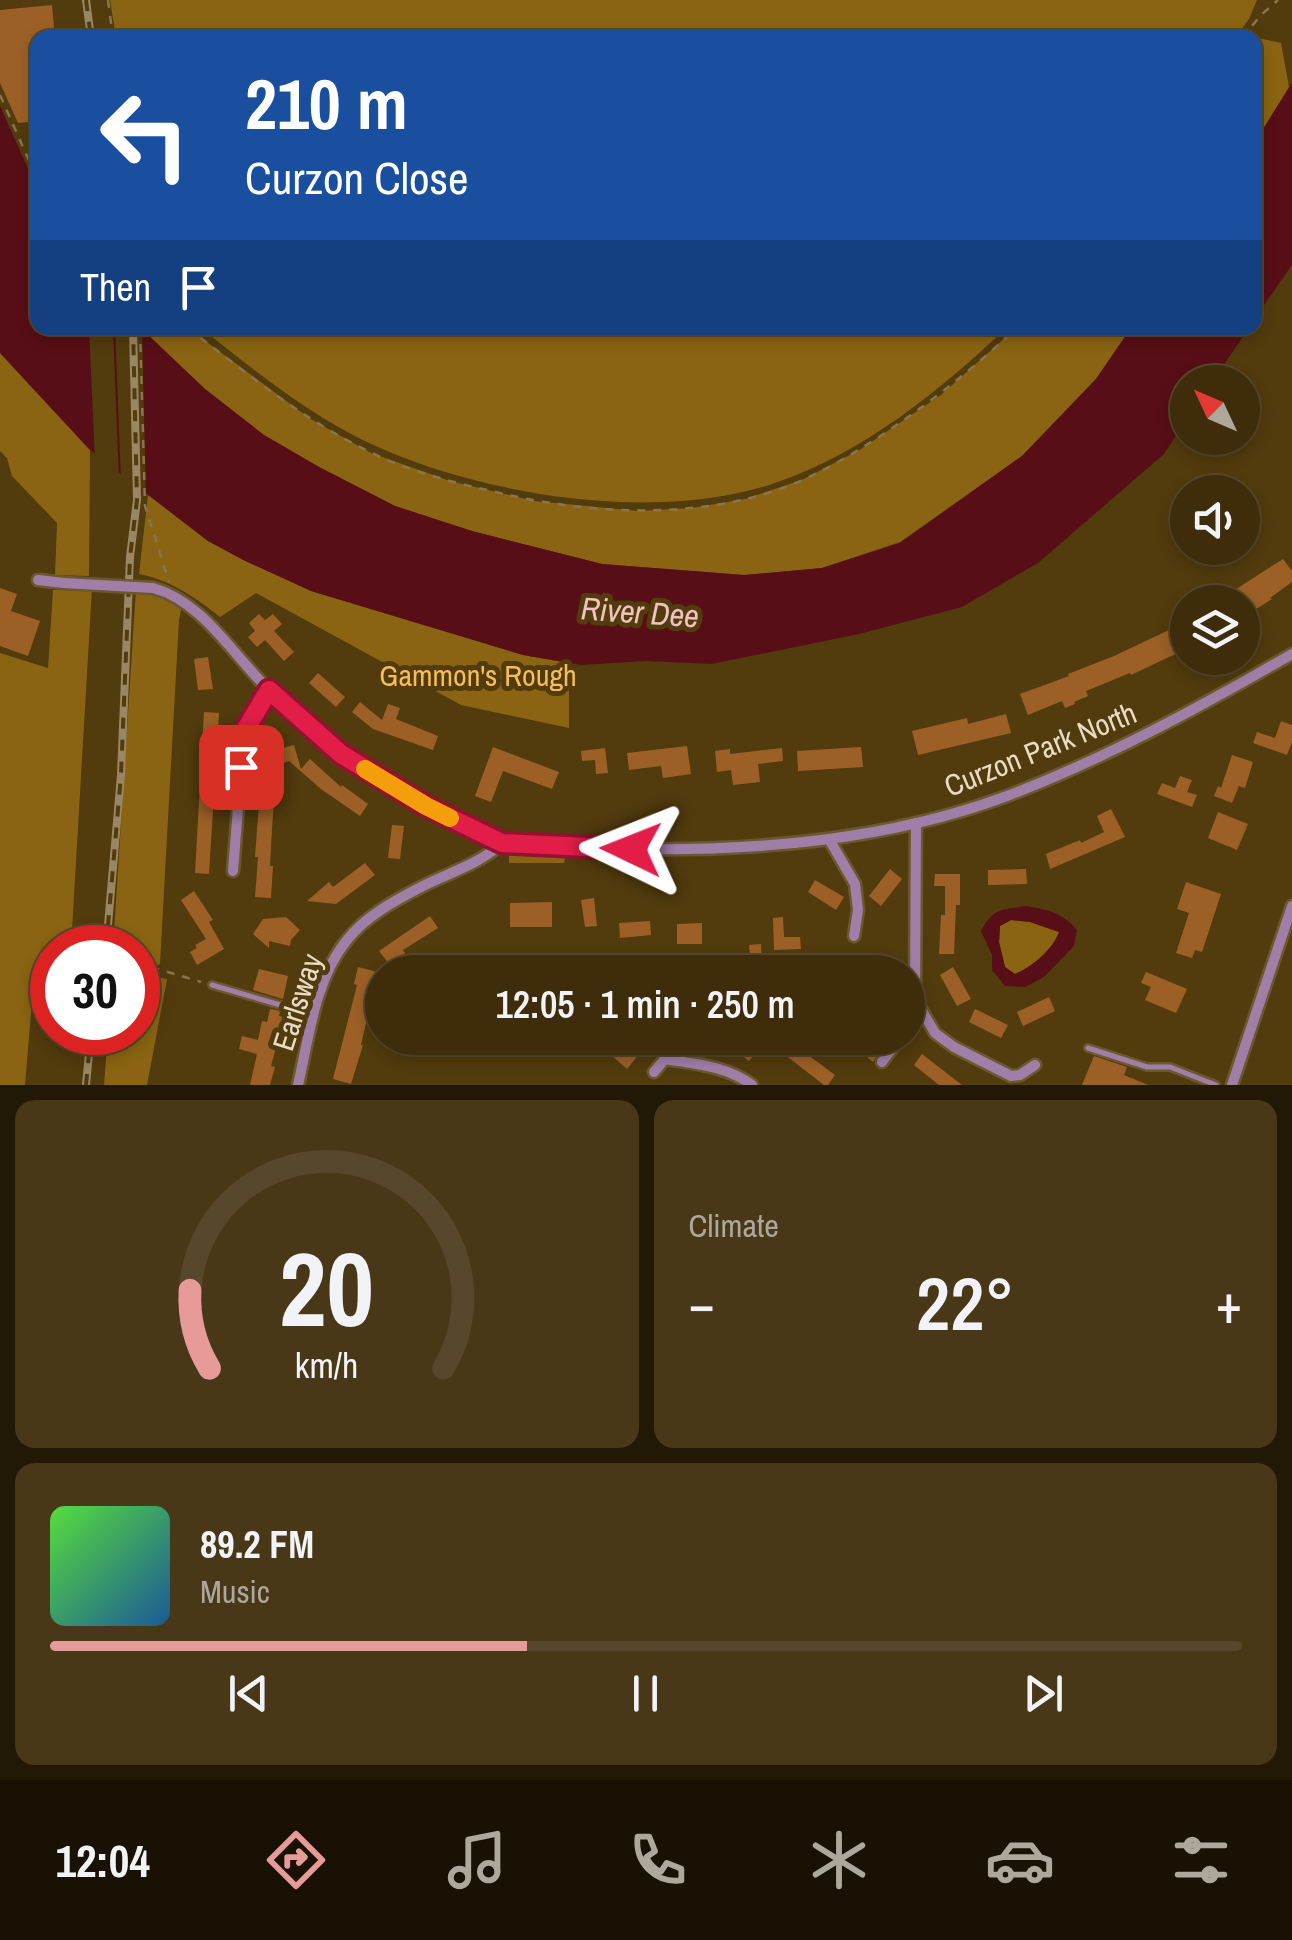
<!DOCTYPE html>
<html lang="en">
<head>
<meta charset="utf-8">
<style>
  :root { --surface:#3e2c0a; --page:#493818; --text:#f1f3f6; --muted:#ada79c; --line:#57482b; --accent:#e69b98 }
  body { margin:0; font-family:"Archivo Narrow",sans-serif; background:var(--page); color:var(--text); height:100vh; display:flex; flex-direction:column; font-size:38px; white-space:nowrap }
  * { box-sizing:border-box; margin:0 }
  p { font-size:32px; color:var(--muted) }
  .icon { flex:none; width:55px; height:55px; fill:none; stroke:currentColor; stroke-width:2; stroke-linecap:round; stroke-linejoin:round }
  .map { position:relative; height:1085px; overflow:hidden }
  .panel { display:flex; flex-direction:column; gap:15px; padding:15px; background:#221806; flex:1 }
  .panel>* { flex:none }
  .guide { position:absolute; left:30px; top:30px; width:1232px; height:305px; border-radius:20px; box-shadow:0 5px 15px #0003,0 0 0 2px var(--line); background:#1a4fa0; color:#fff; overflow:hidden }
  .needle { width:65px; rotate:314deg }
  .fabs { position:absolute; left:1170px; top:365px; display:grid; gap:20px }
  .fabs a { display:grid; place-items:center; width:90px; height:90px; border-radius:50%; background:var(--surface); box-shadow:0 5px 15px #0003,0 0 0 2px var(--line); font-size:50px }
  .speed { position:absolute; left:30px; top:925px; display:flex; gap:20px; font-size:50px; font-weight:700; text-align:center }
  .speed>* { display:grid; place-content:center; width:130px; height:130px; border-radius:50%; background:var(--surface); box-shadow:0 5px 15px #0003,0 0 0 2px var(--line); line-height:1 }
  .speed .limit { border:15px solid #d22; background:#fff; color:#111 }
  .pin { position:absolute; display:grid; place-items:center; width:85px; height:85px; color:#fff; margin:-42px; border-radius:20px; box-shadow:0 5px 15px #0006 }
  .me { position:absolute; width:110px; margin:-55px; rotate:272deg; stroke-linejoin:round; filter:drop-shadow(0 0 8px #0008) }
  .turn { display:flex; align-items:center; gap:35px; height:210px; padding:0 50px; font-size:45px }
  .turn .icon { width:130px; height:130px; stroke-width:2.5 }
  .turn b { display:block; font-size:70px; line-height:85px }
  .then { display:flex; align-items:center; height:95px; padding:0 50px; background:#0003; gap:20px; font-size:38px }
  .big { font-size:75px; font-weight:600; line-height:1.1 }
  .panel .tile { flex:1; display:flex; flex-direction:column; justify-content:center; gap:15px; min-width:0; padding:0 35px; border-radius:20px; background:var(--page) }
  .panel .dial { align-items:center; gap:0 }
  .dial svg { height:260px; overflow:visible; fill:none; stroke:var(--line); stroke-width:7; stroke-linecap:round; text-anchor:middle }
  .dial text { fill:var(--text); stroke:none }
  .song { display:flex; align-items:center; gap:30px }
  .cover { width:120px; height:120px; border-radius:15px; background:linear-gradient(135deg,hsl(110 70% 55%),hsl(210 70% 35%)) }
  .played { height:10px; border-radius:5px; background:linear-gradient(90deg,var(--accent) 40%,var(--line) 40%) }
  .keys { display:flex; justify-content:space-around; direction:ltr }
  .heat { display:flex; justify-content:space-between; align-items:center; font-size:55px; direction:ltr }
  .panel .tiles { flex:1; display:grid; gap:15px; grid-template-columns:1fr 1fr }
  .tile:last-child { grid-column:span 2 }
  .trip { position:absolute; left:365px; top:955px; width:560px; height:100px; border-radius:50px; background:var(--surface); box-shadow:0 5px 15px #0003,0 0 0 2px var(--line); font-weight:600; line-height:100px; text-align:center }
  .tabs { display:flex; height:160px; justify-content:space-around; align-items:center; background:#191204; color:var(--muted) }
  .tabs .icon { width:70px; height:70px }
  .tabs .selected { color:var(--accent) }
  .tabs b { font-size:45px; color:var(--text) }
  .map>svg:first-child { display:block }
</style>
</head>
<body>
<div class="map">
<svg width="1292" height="1085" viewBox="0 0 1292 1085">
  <rect width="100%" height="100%" fill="#523b0d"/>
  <g fill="#8a6412">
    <polygon points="110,0 1257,0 1249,19 1235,38 116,38"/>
    <polygon points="1244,35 1281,43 1289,87 1255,142 1255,38 1242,38"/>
    <polygon points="143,328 188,328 309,418 371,453 450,481 534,501 638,511 692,508 745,499 804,479 861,449 941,395 1016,328 1131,328 1096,379 1022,456 900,542 822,568 744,575 602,564 472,531 395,506 319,467 264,435 205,389 145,334"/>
    <path d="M 201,328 L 200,328 L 1006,328 C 940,391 863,453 775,483 C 654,525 468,494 355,436 C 299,407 250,367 201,328 Z"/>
    <polygon points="0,353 90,450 89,576 55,575 57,523 12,476 7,458 0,451"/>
    <path d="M 148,495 L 208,541 L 311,591 L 523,655 L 569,663 L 569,728 L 461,705 L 256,593 L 220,617 C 195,597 170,580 139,574 Z"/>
    <polygon points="92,588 71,947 52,948 52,972 33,970 29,983 33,989 25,1085 0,1085 0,653 48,668 53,590"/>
    <polygon points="136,589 168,592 182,606 179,620 160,964 138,974 138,948 113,948"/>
    <polygon points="525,847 564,850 566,853 564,863 509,863 509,852"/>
    <path d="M 1011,920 L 1030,922 L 1059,932 C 1054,949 1031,968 1014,974 L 1005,967 L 999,942 L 1000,926 Z"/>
    <polygon points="156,977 167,979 147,1085 104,1085 108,1033 138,1032 138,986 149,978"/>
  </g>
  <g fill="#580e17" fill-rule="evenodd">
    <polygon points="1292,83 1292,265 1255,318 1255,142"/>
    <polygon points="0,106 37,189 38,328 141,328 205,389 264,435 319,467 395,506 472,531 602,564 744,575 822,568 900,543 1022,456 1096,379 1131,328 1249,328 1212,382 1188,382 1187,419 1164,454 1038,563 962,607 859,634 711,664 646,661 581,665 523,655 311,591 243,560 208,541 90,450 0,353"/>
    <path d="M 1027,906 C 1049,910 1063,913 1077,930 L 1074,946 L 1044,977 L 1025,987 L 1005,986 L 992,970 L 992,955 L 981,931 C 994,907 1002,910 1027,906 ZM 1011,920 L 1030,922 L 1059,932 C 1053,949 1031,968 1015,974 L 1005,967 L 999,942 L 1000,926 Z"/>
    <polygon points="530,959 573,968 578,972 496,972 501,965"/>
  </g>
  <g fill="#523b0d">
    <polygon points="89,328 113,328 119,479 95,461"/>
    <polygon points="115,328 142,328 146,500 121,481"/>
  </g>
  <g fill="#9c6027">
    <polygon points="52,5 55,38 38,38 38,121 18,123 0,83 0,10"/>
    <polygon points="1283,559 1292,571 1292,582 1270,598 1272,599 1242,618 1242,602 1216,602"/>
    <polygon points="0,588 17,594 11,611 40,621 28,656 0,646"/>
    <polygon points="259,614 265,620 273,614 282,624 274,631 294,652 284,661 265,640 257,647 248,637 255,631 249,623"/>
    <polygon points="1188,621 1188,648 1131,675 1130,673 1086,691 1088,696 1074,702 1075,704 1065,708 1062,701 1028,715 1020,694 1069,676 1068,674 1114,656"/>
    <polygon points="208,657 213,689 198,690 194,659"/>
    <polygon points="318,673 345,697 336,707 309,683"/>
    <polygon points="360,702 382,720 388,704 400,708 396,719 438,736 433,750 373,729 352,712"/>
    <polygon points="204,712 219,713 209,874 195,873"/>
    <polygon points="1006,714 1011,733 918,755 912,731 967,718 968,724"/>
    <polygon points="1281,721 1292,725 1292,742 1287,755 1253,743 1257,732 1275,738"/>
    <polygon points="294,745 301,769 310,759 341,787 342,785 368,804 360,816 321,789 289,761 277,765 272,828 270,866 273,866 271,898 255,897 258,857 255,857 261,775 269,776 262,753"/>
    <polygon points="687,746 691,774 663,778 661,766 629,770 627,753"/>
    <polygon points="493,747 559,772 552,789 503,771 491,802 475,796"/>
    <polygon points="861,747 863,767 798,771 797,751"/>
    <polygon points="605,748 608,773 596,774 595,760 582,761 581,751"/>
    <polygon points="782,748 783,761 758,764 760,782 733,785 731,770 717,772 715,751 730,749 730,754"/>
    <polygon points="1232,755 1253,762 1245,788 1239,786 1232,803 1214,796 1218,786 1221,788"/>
    <polygon points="1180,776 1192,780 1187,792 1197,795 1192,807 1157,794 1162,783 1175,788"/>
    <polygon points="1111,809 1125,837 1050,869 1046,854 1080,840 1081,843 1104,832 1097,816"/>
    <polygon points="1218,812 1248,824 1237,850 1208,838"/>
    <polygon points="392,825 404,826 400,859 388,858"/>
    <polygon points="365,863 375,875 336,904 307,901 329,882 333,887"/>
    <polygon points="890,869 902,879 881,906 869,896"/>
    <polygon points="1026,869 1027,884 988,885 988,870"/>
    <polygon points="935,874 960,874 960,905 956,905 954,954 939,954 941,915 945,915 945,886 934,886"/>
    <polygon points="815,880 844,897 836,910 808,892"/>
    <polygon points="1186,882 1221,894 1202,952 1195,950 1192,958 1176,953 1189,913 1177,909"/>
    <polygon points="194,891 213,920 209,922 224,949 197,965 190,952 197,948 195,945 206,939 181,900"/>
    <polygon points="594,898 597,926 585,927 581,900"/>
    <polygon points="552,902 552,927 510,927 510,903"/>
    <polygon points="430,916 438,928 403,950 405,953 390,965 379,951"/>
    <polygon points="286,917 300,930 291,940 290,946 269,941 269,948 253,934 263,919"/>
    <polygon points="783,917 784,937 800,937 801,949 774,950 773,918"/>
    <polygon points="650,921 651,935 620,938 619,923"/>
    <polygon points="702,923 702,944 677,944 677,924"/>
    <polygon points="761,944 762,970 724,972 723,957 750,955 749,945"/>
    <polygon points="818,957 822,957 848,972 817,972 811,969"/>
    <polygon points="358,967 377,972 370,997 372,997 361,1045 363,1045 351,1084 333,1079 357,985 354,984"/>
    <polygon points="953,967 971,999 957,1006 940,975"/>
    <polygon points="259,969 288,976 283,999 253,990"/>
    <polygon points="1146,972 1187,989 1176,1013 1145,1000 1151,987 1141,983"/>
    <polygon points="1049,997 1055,1011 1023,1026 1017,1012"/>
    <polygon points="270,1009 280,1011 279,1016 284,1017 271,1066 275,1067 270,1085 250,1085 257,1054 239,1049 242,1036 258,1040 262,1021 267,1022"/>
    <polygon points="975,1009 1008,1025 1001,1038 969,1022"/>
    <polygon points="624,1038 641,1038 632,1048 639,1054 627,1069 610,1054"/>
    <polygon points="747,1038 784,1038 798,1049 807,1038 816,1045 808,1055 835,1075 828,1085 824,1085 776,1048 770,1056 760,1047 749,1061 740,1054 751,1040"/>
    <polygon points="844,1038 862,1038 879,1052 873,1062"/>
    <polygon points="922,1054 962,1085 939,1085 914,1065"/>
    <polygon points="1094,1056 1127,1067 1124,1075 1148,1085 1082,1085"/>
  </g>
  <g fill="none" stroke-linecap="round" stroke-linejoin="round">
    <g stroke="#6d582e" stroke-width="10">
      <g id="lane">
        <polyline points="212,985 311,1014"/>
        <polyline points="1088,1048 1147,1067 1170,1067 1216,1085"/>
      </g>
    </g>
    <g stroke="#6d582e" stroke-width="15">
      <g id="street">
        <polyline points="38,580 64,583"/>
        <path d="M 153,588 C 203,601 235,658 271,692 C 305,723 339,752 378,776 C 416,800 456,824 498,841 C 509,845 523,844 535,845 C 568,847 601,849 634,849 C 759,851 889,840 1007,796 C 1107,758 1200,707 1292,654"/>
        <polyline points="916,823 915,999 935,1033 954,1047 1011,1076 1020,1075 1035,1065"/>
        <polyline points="829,839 855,884 858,910 854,936"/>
        <polyline points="233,871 244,732 269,690"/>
        <polyline points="908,1020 915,999"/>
        <path d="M 665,1059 C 695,1064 727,1066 752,1085"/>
        <polyline points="882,1062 900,1038"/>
        <polyline points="654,1072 665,1059 671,1038"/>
        <path d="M 298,1085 C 309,1037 315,979 347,940 C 366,916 394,901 421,887 C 448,873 480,864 502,843"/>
        <polyline points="1232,1085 1292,906"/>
      </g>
    </g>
    <g stroke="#897550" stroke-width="2.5" stroke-dasharray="8 8" stroke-linecap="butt">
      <polyline points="108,0 113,38"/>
      <polyline points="1242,38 1261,15 1278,0"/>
      <polyline points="0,95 38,181"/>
      <polyline points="140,328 145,506 169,582"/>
      <path d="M 188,328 C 245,372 303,420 370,452 C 410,472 456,483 500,493 C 596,516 715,521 807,478 C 839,463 869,444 898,424 C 940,395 980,363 1016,328"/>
      <polyline points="36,979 52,981"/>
      <polyline points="138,980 158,969 201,982"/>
    </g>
    <use href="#lane" stroke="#a17ea8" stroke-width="5"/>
    <use href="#street" stroke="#a17ea8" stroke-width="10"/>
    <g stroke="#998663" stroke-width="8">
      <g id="rail">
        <polyline points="86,0 91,38"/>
        <polyline points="106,948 121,775 130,557 137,500 133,328"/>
        <polyline points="86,1085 91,1032"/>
      </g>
    </g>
    <use href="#rail" stroke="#523b0d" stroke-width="4" stroke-dasharray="11" stroke-linecap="butt"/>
    <g stroke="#6d582e" stroke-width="15" stroke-linecap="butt">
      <polyline id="street-bridge" points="64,583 153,588"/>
    </g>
    <use href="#street-bridge" stroke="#a17ea8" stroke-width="10"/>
  </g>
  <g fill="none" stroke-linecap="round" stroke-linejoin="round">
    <g stroke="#92132f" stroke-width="25">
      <polyline id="route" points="241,767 244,732 269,690 341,754 426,806 502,843 631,849"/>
    </g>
    <use href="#route" stroke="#e11d48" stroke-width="18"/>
    <polyline stroke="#f59e0b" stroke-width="18" points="365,769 426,806 450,818"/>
  </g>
  <g text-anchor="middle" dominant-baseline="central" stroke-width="10" stroke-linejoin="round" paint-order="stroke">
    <g font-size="30" fill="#f5be57" stroke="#523b0d">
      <text x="478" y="675">Gammon's Rough</text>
    </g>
    <g font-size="30" fill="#e9dbc4" stroke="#523b0d">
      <text transform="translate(1040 749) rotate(-22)">Curzon Park North</text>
      <text transform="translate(297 1002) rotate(-72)">Earlsway</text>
    </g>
    <g font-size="32" font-style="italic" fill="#f1c2c0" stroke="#523b0d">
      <text transform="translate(640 612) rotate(4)">River Dee</text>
    </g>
  </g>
</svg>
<div class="fabs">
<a><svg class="needle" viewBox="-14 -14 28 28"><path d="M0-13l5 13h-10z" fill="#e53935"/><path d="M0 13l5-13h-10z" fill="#ada79c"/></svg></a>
<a><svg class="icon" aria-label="sound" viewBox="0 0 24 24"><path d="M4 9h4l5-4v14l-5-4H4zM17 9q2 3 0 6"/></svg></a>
<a><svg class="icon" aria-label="layers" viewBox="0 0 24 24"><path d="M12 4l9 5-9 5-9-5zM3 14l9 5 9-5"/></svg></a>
</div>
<div class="speed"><div class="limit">30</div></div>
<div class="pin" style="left:241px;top:767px;background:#d93025"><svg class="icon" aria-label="arrive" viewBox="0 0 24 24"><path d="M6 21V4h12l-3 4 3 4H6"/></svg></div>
<svg class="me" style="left:631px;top:849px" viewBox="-20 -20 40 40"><path d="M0-17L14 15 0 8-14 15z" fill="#e11d48" stroke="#fff" stroke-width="4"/></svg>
<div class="trip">12:05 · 1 min · 250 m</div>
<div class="guide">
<div class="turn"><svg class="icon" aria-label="left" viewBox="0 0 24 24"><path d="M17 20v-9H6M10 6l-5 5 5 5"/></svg><div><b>210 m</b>Curzon Close</div></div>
<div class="then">Then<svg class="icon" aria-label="arrive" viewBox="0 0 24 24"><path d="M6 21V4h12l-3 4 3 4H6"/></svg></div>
</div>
</div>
<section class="panel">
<div class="tiles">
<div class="tile dial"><svg viewBox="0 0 100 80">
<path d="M14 69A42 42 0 1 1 86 69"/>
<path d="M14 69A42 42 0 0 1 8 45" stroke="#e69b98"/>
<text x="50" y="56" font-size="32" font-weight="700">20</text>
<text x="50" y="72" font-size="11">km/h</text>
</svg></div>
<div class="tile"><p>Climate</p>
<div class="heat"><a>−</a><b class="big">22°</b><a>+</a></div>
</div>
<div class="tile">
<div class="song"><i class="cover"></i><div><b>89.2 FM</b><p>Music</p></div></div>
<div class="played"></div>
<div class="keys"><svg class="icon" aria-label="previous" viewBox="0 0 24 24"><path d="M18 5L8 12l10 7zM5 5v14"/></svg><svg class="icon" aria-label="pause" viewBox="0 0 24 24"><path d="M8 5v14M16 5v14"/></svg><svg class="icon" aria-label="next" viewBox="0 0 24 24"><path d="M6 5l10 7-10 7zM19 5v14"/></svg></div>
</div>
</div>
</section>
<nav class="tabs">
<b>12:04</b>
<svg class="icon selected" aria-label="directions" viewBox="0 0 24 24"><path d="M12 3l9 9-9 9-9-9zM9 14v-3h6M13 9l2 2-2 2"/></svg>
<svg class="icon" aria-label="music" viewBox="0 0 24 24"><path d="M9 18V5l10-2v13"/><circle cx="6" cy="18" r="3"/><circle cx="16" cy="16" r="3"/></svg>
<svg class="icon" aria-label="phone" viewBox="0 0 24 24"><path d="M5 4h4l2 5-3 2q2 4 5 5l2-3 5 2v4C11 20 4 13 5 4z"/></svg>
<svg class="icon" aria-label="climate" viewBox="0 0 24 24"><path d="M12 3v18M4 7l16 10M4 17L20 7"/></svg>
<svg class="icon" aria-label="car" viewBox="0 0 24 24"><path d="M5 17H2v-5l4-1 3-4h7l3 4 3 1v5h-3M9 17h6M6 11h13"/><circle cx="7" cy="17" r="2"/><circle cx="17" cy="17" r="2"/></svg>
<svg class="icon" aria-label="filters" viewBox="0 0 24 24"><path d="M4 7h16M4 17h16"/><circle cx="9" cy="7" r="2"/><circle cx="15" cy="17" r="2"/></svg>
</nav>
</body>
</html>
